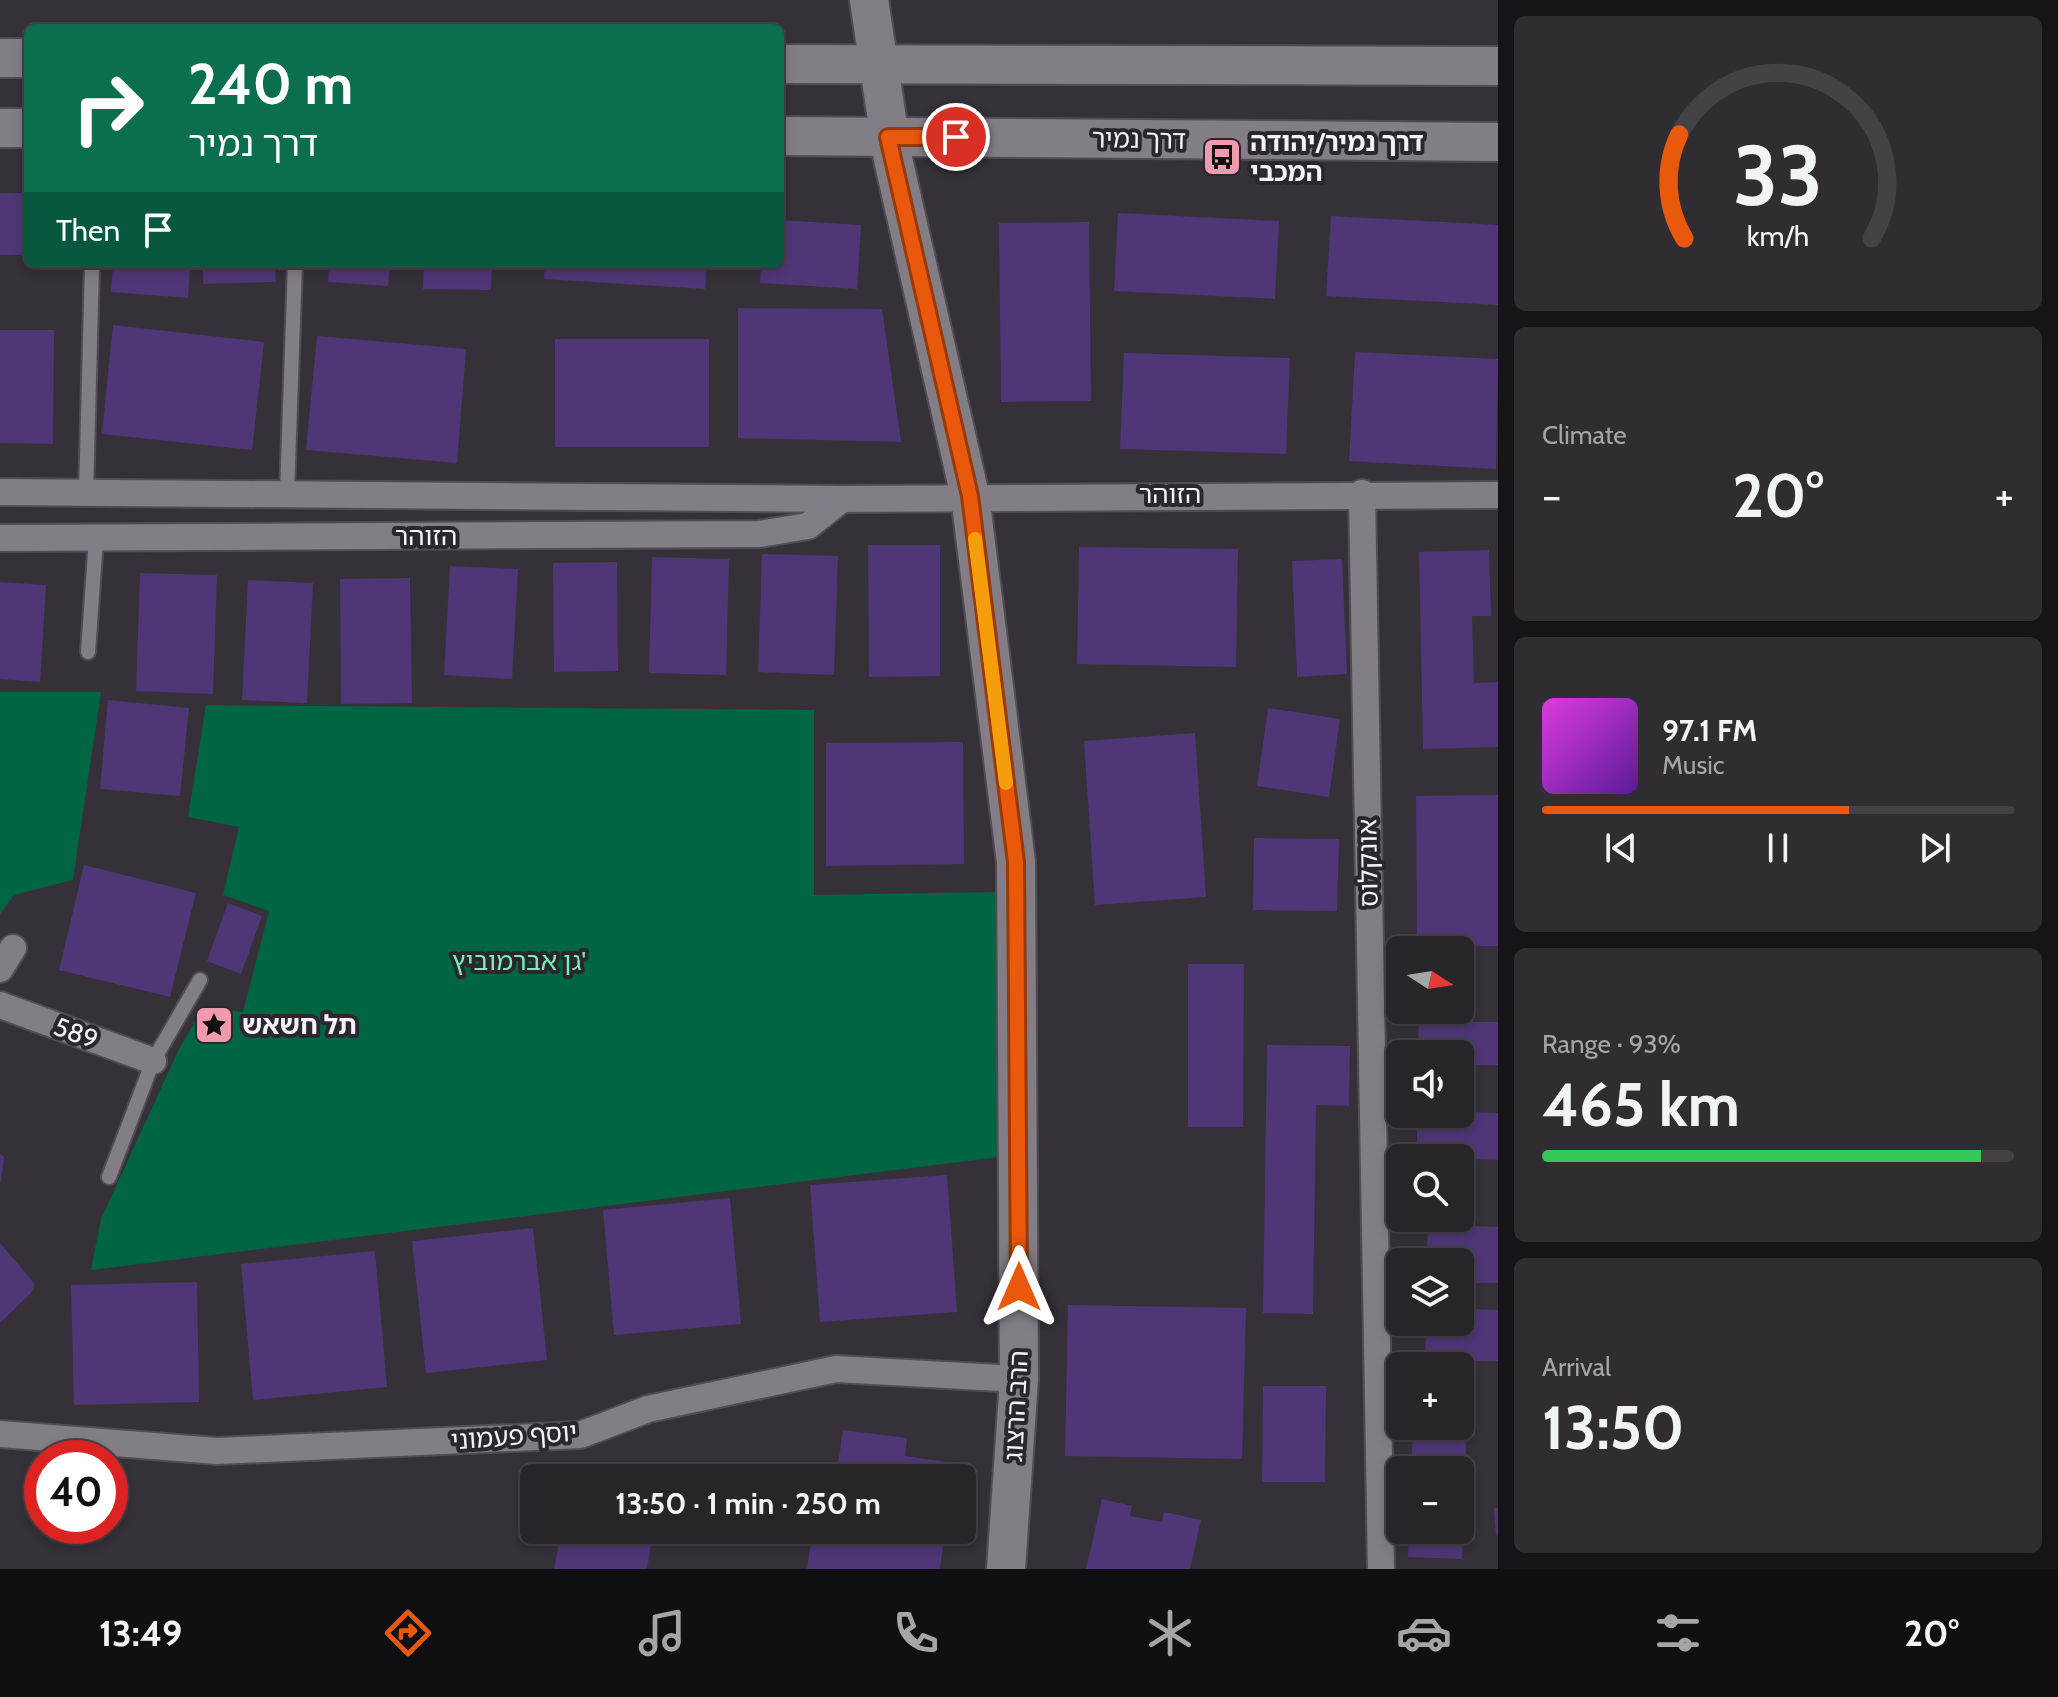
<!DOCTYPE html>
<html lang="en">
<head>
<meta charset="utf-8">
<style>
  :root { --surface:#28252a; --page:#302d32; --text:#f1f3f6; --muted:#a5a5a8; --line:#444247; --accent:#ea580c }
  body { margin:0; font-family:Cabin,"Noto Sans Hebrew",sans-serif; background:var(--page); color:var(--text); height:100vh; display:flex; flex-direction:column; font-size:30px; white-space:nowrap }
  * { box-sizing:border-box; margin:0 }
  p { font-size:26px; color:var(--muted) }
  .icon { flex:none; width:44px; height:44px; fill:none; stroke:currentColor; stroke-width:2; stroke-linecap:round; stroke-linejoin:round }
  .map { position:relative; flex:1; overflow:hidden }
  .side { display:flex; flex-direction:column; gap:16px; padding:16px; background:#161417; width:560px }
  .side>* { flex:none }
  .banner { position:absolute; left:24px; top:24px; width:760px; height:244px; border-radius:12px; box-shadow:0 4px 12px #0003,0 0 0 2px var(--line); background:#0b6e4f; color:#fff; overflow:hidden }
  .needle { width:52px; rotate:102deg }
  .buttons { position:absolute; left:1386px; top:936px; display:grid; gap:16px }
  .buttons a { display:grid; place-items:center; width:88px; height:88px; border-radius:12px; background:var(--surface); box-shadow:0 4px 12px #0003,0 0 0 2px var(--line); font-size:40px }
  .speed { position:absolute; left:24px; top:1440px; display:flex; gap:16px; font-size:40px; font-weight:700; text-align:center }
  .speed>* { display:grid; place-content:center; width:104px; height:104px; border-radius:50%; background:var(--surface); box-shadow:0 4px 12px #0003,0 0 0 2px var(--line); line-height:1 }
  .speed .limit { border:12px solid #d22; background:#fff; color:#111 }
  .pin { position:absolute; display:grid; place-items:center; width:68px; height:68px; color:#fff; margin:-34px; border:4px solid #fff; border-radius:50%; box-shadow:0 2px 8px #0007 }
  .me { position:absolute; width:88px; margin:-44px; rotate:0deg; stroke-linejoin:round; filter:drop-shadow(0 0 6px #0008) }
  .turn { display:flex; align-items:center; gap:28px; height:168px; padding:0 32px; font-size:36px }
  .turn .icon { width:104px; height:104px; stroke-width:2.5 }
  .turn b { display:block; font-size:56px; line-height:68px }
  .then { display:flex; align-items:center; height:76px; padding:0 32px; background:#0003; gap:16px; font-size:30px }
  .big { font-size:60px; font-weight:800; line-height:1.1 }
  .side .card { flex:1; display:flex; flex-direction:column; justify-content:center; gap:12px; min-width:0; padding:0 28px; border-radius:12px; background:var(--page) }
  .side .dial { align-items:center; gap:0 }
  .dial svg { height:208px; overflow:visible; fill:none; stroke:var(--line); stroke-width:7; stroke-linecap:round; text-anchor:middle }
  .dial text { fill:var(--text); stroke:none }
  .song { display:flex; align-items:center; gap:24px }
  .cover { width:96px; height:96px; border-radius:12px; background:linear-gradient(135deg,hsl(300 70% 55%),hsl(270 70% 35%)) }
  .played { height:8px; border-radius:4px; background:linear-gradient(90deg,var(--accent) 65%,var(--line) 65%) }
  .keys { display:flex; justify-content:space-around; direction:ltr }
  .heat { display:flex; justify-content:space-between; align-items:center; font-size:44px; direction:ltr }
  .charge { height:12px; border-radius:6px; background:linear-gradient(90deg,#34c759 93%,var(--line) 0) }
  .trip { position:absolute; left:520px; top:1464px; width:456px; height:80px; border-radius:12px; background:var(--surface); box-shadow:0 4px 12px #0003,0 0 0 2px var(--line); font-weight:800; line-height:80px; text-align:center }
  .menu { display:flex; height:128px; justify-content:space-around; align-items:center; background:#100f11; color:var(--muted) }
  .menu .icon { width:56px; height:56px }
  .menu .on { color:var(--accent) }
  .menu b { font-size:36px; color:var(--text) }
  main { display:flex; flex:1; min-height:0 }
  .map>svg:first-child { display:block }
</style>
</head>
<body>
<main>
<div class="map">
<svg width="1498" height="1569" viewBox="0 0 1498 1569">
  <rect width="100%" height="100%" fill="#363138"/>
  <g fill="#006542">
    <polygon points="0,692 101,692 73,880 14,895 0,914"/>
    <polygon points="206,705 814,710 814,895 995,892 1000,1157 91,1270 101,1219 179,1049 203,1008 243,1012 269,911 223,895 239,827 188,817"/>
  </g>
  <g fill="#4f3676">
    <rect x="0" y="193" width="28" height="62"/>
    <polygon points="1118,213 1279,221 1275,299 1114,291"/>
    <polygon points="1331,216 1498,225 1498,305 1326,296"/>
    <polygon points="780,220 861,225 857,289 760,283 761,264 780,264"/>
    <polygon points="1089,222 1091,401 1001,402 999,223"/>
    <polygon points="113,264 190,264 188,298 111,292"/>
    <polygon points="203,264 275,264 276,282 203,284"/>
    <polygon points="329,264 390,264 388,286 328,282"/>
    <polygon points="424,264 492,264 491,290 423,289"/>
    <polygon points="545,264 707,264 705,289 544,279"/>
    <polygon points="738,308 882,309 901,442 738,438"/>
    <polygon points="113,325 264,342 252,450 102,434"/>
    <polygon points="0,330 54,330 53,444 0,443"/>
    <polygon points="317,336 466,349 457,463 306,450"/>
    <rect x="555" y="339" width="154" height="108"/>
    <polygon points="1355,352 1498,359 1496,469 1349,461"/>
    <polygon points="1124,353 1290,358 1286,454 1120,449"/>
    <polygon points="868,545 940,545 940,676 869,677"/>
    <polygon points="1079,547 1238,549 1236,667 1077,664"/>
    <polygon points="1489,550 1491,616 1472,616 1474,683 1498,682 1498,747 1423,749 1419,552"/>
    <polygon points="762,554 838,556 834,675 758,672"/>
    <polygon points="652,557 729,559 726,675 649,673"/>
    <polygon points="1342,559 1347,674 1297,677 1292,561"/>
    <polygon points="617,562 618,671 554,672 553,563"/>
    <polygon points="450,566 518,569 512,679 444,675"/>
    <polygon points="140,573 217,575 213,694 136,691"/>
    <polygon points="410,578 412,703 341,704 340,579"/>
    <polygon points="248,580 313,583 307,703 242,700"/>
    <polygon points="0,582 46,585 40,682 0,679"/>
    <polygon points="108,700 189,708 180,796 100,789"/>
    <polygon points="1268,708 1340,719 1329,797 1257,786"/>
    <polygon points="1195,733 1206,897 1095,905 1084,741"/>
    <polygon points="963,742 964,864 826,866 826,743"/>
    <polygon points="1498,795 1498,946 1417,947 1416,796"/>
    <polygon points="1254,838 1339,839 1337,911 1253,910"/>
    <polygon points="84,865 196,893 170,997 59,970"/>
    <polygon points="228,903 262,916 241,974 207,961"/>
    <polygon points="1188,964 1244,964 1243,1127 1188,1127"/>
    <polygon points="1460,1001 1473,1001 1473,1022 1498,1022 1498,1065 1467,1065 1466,1112 1498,1113 1498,1160 1463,1159 1463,1182 1460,1158 1417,1158 1417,1114 1460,1114 1460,1054 1418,1054 1419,1010 1460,1010"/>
    <polygon points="1267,1045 1350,1046 1349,1106 1316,1105 1313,1314 1263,1313"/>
    <polygon points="0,1154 4,1157 1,1181 0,1181"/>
    <polygon points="947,1175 957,1312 820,1322 810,1185"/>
    <polygon points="730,1198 741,1324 614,1335 603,1210"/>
    <polygon points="1460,1210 1472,1210 1472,1226 1498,1227 1498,1283 1469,1283 1469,1309 1498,1310 1498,1361 1476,1361 1475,1390 1460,1390 1460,1366 1425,1366 1426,1322 1460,1322 1460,1262 1427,1262 1428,1218 1460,1218"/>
    <polygon points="533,1228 547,1360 426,1373 412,1241"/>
    <polygon points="0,1243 35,1284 31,1293 0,1323"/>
    <polygon points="375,1251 387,1387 253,1400 241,1264"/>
    <polygon points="197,1282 199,1402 74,1405 71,1285"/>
    <polygon points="1068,1305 1246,1308 1242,1459 1065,1456"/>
    <polygon points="1263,1386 1326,1386 1325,1482 1262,1482"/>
    <polygon points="1460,1425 1467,1425 1462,1559 1408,1557 1409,1530 1460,1530 1460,1470 1411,1470 1413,1426"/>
    <polygon points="843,1430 907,1438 905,1456 954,1463 952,1478 836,1478"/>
    <polygon points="1102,1499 1132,1506 1130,1516 1162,1522 1164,1512 1201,1520 1190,1569 1086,1569"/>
    <polygon points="1494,1508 1498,1508 1498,1535 1496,1536"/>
    <polygon points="561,1530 631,1530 653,1534 647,1569 554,1569"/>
    <polygon points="813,1530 945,1530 940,1569 807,1569"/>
  </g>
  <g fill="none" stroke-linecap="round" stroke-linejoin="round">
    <g stroke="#514d53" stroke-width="18">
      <g id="lane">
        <polyline points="287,493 295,264"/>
        <polyline points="86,495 92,264"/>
        <polyline points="88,652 96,539"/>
        <polyline points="109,1177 153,1061 200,980"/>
      </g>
    </g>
    <g stroke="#514d53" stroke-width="30">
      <g id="street">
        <polyline points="0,492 842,499 1498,495"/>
        <polyline points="1362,493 1381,1569"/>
        <polyline points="0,538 759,534 808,526 842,499"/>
        <polyline points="0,969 13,948"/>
        <polyline points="0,1005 153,1061"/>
        <polyline points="0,1434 217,1451 580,1435 648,1409 836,1369 1019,1379"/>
      </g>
    </g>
    <g stroke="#514d53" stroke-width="42">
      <g id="secondary">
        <polyline points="869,0 893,159 970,496 1016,862 1019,1379 1006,1569"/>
        <polyline points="0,58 28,58"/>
        <polyline points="780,64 1498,66"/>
        <polyline points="0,128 28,128"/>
        <polyline points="780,136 1498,142"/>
      </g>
    </g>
    <use href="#lane" stroke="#837e86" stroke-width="14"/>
    <use href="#street" stroke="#837e86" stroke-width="26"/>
    <use href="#secondary" stroke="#837e86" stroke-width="38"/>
  </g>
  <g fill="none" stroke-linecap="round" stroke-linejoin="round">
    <g stroke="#983908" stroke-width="20">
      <polyline id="route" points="956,137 888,137 970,496 1016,862 1019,1287"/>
    </g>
    <use href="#route" stroke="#ea580c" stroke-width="14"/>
    <polyline stroke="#f59e0b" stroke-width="14" points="975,539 1006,783"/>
  </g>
  <defs>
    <g id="bus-square" transform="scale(2)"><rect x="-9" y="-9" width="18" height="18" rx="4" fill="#f29aad" stroke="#2c272e"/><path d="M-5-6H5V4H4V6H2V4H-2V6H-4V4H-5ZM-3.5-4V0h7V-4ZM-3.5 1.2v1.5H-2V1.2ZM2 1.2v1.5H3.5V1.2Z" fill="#111"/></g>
    <g id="sight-square" transform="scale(2)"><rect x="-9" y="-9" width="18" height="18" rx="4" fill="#f29aad" stroke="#2c272e"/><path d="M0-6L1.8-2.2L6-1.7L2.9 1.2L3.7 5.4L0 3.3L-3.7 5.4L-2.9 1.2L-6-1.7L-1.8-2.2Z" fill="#111"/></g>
  </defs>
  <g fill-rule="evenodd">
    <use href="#bus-square" x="1222" y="157"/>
    <use href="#sight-square" x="214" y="1025"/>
  </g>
  <g text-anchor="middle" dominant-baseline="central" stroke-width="8" stroke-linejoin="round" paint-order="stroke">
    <g font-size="26" fill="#f6f2f7" stroke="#2c272e">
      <text transform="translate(1139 139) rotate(1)">דרך נמיר</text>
      <text x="1170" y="494">הזוהר</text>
      <text x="426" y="536">הזוהר</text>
      <text transform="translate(1368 863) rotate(-91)">אונקלוס</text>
      <text transform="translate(76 1033) rotate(20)">589</text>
      <text transform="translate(1016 1406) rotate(-87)">הרב הרצוג</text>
      <text transform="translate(514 1436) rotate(-4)">יוסף פעמוני</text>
    </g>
    <g font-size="26" font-weight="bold" fill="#f6f2f7" stroke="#2c272e" text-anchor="start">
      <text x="1250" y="142">דרך נמיר/יהודה<tspan x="1250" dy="30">המכבי</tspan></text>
      <text x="242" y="1025">תל חשאש</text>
    </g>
    <g font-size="26" fill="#76eeb5" stroke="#2c272e">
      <text x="519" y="961">גן אברמוביץ'</text>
    </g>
  </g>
</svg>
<div class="buttons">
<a><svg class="needle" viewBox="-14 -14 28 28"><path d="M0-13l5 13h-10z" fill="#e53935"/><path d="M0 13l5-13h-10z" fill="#a5a5a8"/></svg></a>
<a><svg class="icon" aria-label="sound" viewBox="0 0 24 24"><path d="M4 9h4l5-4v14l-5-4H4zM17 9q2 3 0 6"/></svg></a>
<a><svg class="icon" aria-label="search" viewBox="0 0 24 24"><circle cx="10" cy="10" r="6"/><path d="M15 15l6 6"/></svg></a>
<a><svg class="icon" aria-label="layers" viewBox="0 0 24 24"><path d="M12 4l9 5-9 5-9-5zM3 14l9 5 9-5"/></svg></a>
<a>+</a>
<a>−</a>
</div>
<div class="speed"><div class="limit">40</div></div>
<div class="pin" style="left:956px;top:137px;background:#d93025"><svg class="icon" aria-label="arrive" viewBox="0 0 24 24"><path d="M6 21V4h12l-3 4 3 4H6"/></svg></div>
<svg class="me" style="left:1019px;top:1287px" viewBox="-20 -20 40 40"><path d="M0-17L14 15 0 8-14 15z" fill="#ea580c" stroke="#fff" stroke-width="4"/></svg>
<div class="trip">13:50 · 1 min · 250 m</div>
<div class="banner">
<div class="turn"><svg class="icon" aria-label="right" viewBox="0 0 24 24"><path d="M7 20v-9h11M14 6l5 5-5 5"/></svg><div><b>240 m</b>דרך נמיר</div></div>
<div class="then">Then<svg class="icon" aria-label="arrive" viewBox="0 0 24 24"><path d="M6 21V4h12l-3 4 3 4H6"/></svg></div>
</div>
</div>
<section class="side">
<div class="card dial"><svg viewBox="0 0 100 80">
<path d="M14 69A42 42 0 1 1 86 69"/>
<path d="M14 69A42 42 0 0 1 12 29" stroke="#ea580c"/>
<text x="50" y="56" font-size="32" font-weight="700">33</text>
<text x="50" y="72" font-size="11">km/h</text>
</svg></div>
<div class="card"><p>Climate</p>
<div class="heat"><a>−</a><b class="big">20°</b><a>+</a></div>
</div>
<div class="card">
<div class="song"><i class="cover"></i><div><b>97.1 FM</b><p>Music</p></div></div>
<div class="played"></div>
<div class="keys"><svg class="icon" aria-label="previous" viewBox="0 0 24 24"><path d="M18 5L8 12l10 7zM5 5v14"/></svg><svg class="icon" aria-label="pause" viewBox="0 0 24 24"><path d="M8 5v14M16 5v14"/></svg><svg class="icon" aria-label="next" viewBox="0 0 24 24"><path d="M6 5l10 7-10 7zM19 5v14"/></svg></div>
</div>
<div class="card"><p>Range · 93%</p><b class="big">465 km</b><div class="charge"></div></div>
<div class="card"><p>Arrival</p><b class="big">13:50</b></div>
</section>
</main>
<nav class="menu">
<b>13:49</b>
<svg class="icon on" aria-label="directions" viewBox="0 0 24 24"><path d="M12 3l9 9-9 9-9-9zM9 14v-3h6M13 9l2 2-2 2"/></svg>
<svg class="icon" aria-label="music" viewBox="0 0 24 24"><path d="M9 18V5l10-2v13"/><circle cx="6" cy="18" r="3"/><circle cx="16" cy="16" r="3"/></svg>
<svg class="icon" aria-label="phone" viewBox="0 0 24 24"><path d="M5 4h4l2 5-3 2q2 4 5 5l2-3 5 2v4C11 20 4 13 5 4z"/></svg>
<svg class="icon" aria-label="climate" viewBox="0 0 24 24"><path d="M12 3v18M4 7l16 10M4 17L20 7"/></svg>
<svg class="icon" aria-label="car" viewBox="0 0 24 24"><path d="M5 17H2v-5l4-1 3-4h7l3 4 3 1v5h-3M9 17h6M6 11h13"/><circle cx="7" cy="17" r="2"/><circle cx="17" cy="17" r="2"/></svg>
<svg class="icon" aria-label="filters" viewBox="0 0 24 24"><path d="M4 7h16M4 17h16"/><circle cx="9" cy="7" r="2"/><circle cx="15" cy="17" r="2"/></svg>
<b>20°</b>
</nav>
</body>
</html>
